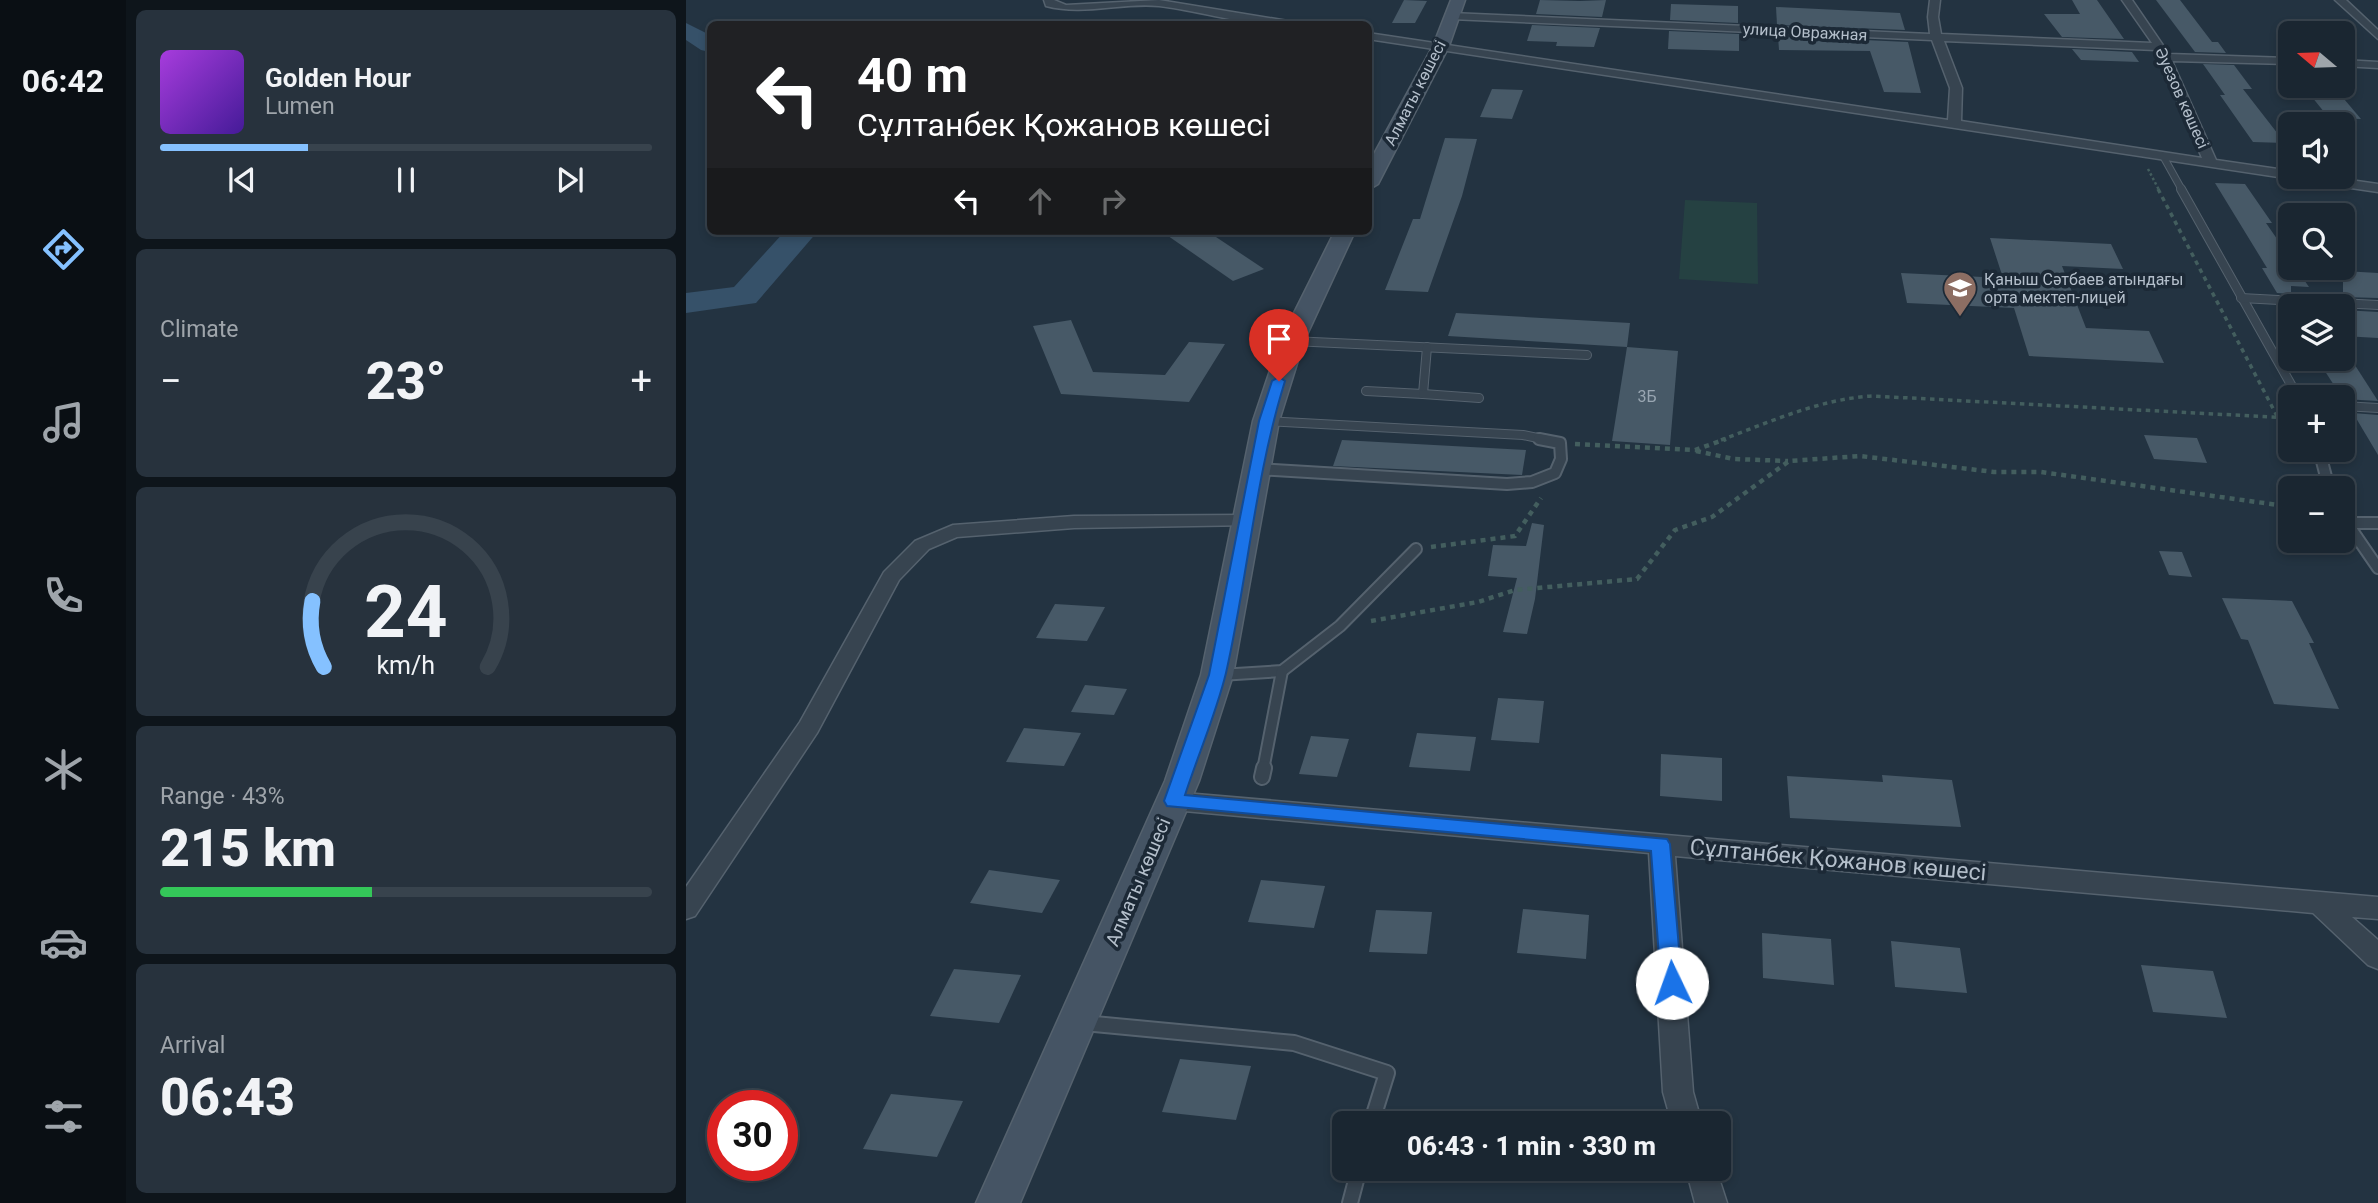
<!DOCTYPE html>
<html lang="en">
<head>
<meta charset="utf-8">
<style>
  :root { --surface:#1a2631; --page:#27323d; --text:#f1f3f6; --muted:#9fa5ab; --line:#38434d; --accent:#85c1ff }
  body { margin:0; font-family:Roboto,sans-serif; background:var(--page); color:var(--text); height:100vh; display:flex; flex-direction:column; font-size:26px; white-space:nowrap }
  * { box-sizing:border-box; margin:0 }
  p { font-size:23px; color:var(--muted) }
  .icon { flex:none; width:38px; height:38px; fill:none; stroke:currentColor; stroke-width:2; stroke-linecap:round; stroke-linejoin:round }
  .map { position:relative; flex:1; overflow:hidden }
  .side { display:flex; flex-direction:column; gap:10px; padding:10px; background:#0e151b; width:560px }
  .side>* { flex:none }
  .hud { position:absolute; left:21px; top:21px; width:665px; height:214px; border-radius:10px; box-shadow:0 4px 10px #0003,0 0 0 2px var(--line); background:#202124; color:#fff; overflow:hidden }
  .needle { width:46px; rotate:289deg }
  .buttons { position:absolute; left:1592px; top:21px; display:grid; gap:14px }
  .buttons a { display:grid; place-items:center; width:77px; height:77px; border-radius:10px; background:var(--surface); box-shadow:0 4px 10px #0003,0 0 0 2px var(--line); font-size:35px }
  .speed { position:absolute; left:21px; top:1090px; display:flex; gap:14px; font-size:35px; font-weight:700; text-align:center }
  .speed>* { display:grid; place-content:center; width:91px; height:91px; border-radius:50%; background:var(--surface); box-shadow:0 4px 10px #0003,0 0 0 2px var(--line); line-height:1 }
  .speed .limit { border:10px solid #d22; background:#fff; color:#111 }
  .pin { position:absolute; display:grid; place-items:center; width:60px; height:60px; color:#fff; margin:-72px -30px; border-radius:50% 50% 50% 0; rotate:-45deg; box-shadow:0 0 7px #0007 }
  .pin .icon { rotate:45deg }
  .me { position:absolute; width:77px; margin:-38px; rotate:357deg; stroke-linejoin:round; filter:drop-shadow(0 0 5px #0008) }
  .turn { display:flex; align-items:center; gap:24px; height:147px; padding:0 35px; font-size:32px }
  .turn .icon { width:91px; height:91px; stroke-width:2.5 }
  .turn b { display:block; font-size:49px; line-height:60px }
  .lanes { display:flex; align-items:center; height:66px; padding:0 35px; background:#0003; justify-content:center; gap:35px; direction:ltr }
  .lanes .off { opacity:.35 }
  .big { font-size:52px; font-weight:800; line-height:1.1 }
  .side .tile { flex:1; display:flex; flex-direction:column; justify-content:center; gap:10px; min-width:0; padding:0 24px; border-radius:10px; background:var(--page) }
  .side .dial { align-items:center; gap:0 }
  .dial svg { height:182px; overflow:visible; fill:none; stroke:var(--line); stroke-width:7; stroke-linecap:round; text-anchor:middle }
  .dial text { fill:var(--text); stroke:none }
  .song { display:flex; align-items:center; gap:21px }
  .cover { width:84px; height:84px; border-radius:10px; background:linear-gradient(135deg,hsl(280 70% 55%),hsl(260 70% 35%)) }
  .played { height:7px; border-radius:4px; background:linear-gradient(90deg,var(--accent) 30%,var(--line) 30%) }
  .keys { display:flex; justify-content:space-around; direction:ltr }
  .heat { display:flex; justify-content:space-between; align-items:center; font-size:38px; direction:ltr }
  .charge { height:10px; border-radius:5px; background:linear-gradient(90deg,#34c759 43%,var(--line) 0) }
  .trip { position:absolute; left:646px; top:1111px; width:399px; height:70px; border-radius:10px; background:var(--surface); box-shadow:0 4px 10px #0003,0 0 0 2px var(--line); font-weight:800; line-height:70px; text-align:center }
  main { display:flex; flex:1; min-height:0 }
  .dock { display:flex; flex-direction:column; width:126px; justify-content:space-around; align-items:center; background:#0a0f14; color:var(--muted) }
  .dock .icon { width:49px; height:49px }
  .dock .selected { color:var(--accent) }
  .dock b { font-size:32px; color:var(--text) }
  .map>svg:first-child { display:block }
</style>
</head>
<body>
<main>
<nav class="dock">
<b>06:42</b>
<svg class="icon selected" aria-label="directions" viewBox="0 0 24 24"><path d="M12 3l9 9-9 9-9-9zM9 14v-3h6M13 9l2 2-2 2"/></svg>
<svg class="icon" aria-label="music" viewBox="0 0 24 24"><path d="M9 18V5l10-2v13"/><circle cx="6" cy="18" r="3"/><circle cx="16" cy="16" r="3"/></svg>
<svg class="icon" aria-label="phone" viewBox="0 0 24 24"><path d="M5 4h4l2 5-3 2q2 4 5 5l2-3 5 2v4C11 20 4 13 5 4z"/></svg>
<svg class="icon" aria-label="climate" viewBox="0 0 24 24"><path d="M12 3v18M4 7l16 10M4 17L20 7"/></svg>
<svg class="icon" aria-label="car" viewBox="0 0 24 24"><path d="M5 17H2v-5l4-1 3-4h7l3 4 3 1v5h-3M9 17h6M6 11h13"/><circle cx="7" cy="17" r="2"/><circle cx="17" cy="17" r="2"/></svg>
<svg class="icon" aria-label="filters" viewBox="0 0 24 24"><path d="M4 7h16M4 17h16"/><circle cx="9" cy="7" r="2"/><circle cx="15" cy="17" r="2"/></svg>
</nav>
<section class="side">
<div class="tile">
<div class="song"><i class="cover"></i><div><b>Golden Hour</b><p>Lumen</p></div></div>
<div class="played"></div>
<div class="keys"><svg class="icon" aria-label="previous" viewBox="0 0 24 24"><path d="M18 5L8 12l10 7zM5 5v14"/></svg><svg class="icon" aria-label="pause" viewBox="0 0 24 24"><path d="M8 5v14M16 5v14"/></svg><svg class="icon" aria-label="next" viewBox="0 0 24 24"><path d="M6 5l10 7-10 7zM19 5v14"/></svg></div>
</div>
<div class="tile"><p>Climate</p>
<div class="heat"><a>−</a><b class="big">23°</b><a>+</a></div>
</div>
<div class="tile dial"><svg viewBox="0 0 100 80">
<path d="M14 69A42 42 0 1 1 86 69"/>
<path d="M14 69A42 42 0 0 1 9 40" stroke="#85c1ff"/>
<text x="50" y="56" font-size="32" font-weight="700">24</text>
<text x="50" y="72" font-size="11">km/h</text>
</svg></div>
<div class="tile"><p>Range · 43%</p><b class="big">215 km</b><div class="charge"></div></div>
<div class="tile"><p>Arrival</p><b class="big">06:43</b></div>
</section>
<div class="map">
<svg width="1692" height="1203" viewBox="0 0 1692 1203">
  <rect width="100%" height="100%" fill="#233341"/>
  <polygon fill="#254142" points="999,200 1071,203 1072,284 993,279"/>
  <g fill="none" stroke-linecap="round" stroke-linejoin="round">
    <g fill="#365169" fill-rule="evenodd">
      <polygon points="0,23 24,35 24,52 15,50 0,40"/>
      <polygon points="99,231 132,231 70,303 0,313 0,293 48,287"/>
    </g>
  </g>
  <g fill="#475967">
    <polygon points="718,0 741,1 729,23 706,23"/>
    <polygon points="854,0 894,1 920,0 916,17 850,14"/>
    <polygon points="1386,0 1411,0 1438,39 1376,37 1358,14 1394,14"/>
    <polygon points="1470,0 1494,0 1526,42 1532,42 1540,53 1509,52"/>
    <polygon points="985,4 1052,6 1052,23 984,20"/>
    <polygon points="1090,7 1214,13 1219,30 1091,25"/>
    <polygon points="846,25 914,28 908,47 870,46 871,42 841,41"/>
    <polygon points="983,31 1053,34 1053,51 982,49"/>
    <polygon points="1092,36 1222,42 1235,93 1198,92 1184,51 1093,50"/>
    <polygon points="1386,49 1446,52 1453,62 1395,60"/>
    <polygon points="1517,64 1548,65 1566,89 1557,89 1599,143 1567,142 1534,95 1539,95"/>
    <polygon points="1617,86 1647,86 1675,119 1643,118"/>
    <polygon points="806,89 837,90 826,119 794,117"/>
    <polygon points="759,138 791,139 776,196 742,292 699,290 727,219 734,219"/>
    <polygon points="1529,183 1559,184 1586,223 1580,223 1605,259 1605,268 1610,268 1623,287 1605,286 1605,294 1591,293 1576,268 1581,268"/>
    <polygon points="475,231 521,231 578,269 547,281"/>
    <polygon points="1304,238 1425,244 1437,269 1376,266 1400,328 1463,331 1478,363 1343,356 1328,308 1221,303 1215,273 1317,278"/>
    <polygon points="1657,271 1692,273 1692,298 1657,297"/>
    <polygon points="1657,310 1692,312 1692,338 1657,336"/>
    <polygon points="770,313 944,323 941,347 762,336"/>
    <polygon points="385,320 407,372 479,375 503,342 539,344 503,402 375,394 347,326"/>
    <polygon points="941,347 992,351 984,445 926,441"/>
    <polygon points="1631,359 1665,359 1692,401 1657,399"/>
    <polygon points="1667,413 1692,415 1692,455"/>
    <polygon points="1458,435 1511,438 1521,463 1468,459"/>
    <polygon points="656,440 840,450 836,475 647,466"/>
    <polygon points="846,523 858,525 849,599 841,634 817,632 831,578 802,576 807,545 840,546"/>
    <polygon points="1473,551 1496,552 1506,577 1483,575"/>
    <polygon points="1536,598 1606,601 1628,643 1623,643 1653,709 1588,704 1562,640 1555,639"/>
    <polygon points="369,604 419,607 401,641 350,638"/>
    <polygon points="399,685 441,689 428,715 385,712"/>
    <polygon points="812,698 858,701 853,743 805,740"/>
    <polygon points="338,728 395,733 378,766 320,762"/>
    <polygon points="731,733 790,737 784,771 723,767"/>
    <polygon points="625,736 663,739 651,777 613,774"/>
    <polygon points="975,754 1036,758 1036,801 974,796"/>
    <polygon points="1196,775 1266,780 1275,827 1104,818 1101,776 1197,782"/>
    <polygon points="303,870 374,880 356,913 284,903"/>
    <polygon points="575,880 639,886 628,928 562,922"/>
    <polygon points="837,909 903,915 900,959 831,953"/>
    <polygon points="690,910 746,912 741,954 683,952"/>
    <polygon points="1076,933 1145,939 1148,985 1077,978"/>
    <polygon points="1205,941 1274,948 1281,993 1209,987"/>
    <polygon points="1455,965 1527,971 1541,1018 1467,1012"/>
    <polygon points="268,969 335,975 313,1023 244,1016"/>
    <polygon points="494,1059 565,1066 550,1120 476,1112"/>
    <polygon points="205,1094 277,1101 251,1157 177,1149"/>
  </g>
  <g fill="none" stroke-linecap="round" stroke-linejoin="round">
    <g stroke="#55626e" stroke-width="8">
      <polyline id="lane-far3" points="1477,156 1496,190"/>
    </g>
    <g stroke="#55626e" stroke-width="10">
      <g id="lane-far2">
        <polyline points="1495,189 1612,397"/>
        <polyline points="1555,298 1692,305"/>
        <polyline points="606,341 901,355"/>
        <polyline points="680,391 737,394 741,347"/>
        <polyline points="737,394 793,398"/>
        <polyline points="1657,406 1692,408"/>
        <polyline points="580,421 837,435 861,440"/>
      </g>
    </g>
    <g stroke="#55626e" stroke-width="14">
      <g id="lane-far1">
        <polyline points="1633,450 1643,488"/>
        <polyline points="571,469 821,484 846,482 869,473 875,459 874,443 853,439"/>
        <polyline points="1657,517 1692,568"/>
        <polyline points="1661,523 1692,523"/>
        <polyline points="534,675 596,671 654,626 730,549"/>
        <polyline points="577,770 596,671"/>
      </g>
    </g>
    <g stroke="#55626e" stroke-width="18">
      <g id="lane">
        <polyline points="576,777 578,768"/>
        <polyline points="398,1023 608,1043 701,1073 685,1124"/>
        <polyline points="664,1203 673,1169"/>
      </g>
    </g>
    <g stroke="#55626e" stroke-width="3">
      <g id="street">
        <path d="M 358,0 L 368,0 L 380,5 L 473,0 L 602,21 L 607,24 C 564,28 517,11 473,6 C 436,2 398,16 360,6 Z"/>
        <path d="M 1244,0 L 1254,0 L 1252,17 L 1255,34 L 1466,43 L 1436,0 L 1446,0 L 1483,54 L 1605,58 L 1605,64 L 1486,61 L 1530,160 L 1605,171 L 1605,177 L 1643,177 L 1692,184 L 1692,192 L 1617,181 L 1610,177 L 1605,179 L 682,39 L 682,33 L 1262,120 L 1264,88 L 1246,40 L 765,19 L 760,16 L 765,13 L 1244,34 L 1242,17 ZM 1258,41 L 1470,50 L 1516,158 L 1275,121 L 1276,88 Z"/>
        <polygon points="1649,0 1660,0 1692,30 1692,39"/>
        <polygon points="1657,60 1692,62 1692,68 1657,66"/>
        <polygon points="560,515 567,517 570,521 567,525 388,528 271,537 243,549 213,580 131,733 9,916 0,919 0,887 114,722 198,572 229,541 267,525 388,516"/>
        <polygon points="487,792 1692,897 1692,919 1666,917 1692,940 1692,969 1682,965 1627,913 989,856 1007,1092 1016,1124 986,1124 977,1092 963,853 487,810 478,808 475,801 478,794"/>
        <polygon points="1000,1169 1030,1169 1041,1203 1009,1203"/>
      </g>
    </g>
    <g stroke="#55626e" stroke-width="3">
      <g id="secondary">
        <polygon points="765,0 779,0 763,46 692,184 682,190 682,165 747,46"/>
        <polygon points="649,231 669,231 618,341 593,421 547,675 513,781 334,1203 290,1203 479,781 515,675 567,421 594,341"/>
      </g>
    </g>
    <polyline stroke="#435e5e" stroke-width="2.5" stroke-dasharray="2.5 2.5" stroke-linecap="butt" points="1462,169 1473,190"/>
    <g stroke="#435e5e" stroke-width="3.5" stroke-dasharray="4.5 4.5" stroke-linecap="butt">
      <polyline points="1472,189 1591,416"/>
      <path d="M 1035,440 C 1084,422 1134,399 1186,396 L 1605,418"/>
    </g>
    <g stroke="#435e5e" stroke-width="4.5" stroke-dasharray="5 5" stroke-linecap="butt">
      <polyline points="889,444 1009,450 1040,439"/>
      <polyline points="1010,451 1048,459 1102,461"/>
      <polyline points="745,547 829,536 855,498"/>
      <polyline points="685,621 792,602 829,590 951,579 989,530 1026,517 1103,461 1174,456 1308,472 1355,472 1592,505 1605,504"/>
    </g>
    <use href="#lane-far3" stroke="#374450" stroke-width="6"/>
    <use href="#lane-far2" stroke="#374450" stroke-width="8"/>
    <use href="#lane-far1" stroke="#374450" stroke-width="10"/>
    <use href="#lane" stroke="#374450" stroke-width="14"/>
    <use href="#street" fill="#374450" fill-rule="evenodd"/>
    <use href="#secondary" fill="#455464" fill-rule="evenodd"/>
  </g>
  <path fill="#1a73e8" stroke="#114b97" stroke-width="2" d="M 593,377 L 599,381 C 569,477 562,576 540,673 C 530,714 512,755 499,795 L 981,839 L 984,844 L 996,983 L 993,989 L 986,992 L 978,989 L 975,983 L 965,851 L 481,806 L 478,801 L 523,675 L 573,421 L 586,381 Z"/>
  <defs>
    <g id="school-pin" transform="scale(1.75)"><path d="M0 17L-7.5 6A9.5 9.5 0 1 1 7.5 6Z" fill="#8d6e63" stroke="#1c2936"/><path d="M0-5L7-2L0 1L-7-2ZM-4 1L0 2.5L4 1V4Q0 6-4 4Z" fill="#fff"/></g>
  </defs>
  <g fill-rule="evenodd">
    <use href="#school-pin" x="1274" y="288"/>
  </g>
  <g text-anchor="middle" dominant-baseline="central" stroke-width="7" stroke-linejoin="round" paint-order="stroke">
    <g font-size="16" fill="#b4bfcb" stroke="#1c2936">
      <text transform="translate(1119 32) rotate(3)">улица Овражная</text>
      <text transform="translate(729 93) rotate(-63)">Алматы көшесі</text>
      <text transform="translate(1496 98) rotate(66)">Әуезов көшесі</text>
    </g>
    <g font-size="16" fill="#b4bfcb" stroke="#1c2936" text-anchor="start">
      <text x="1298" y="279">Қаныш Сәтбаев атындағы<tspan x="1298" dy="18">орта мектеп-лицей</tspan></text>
    </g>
    <g font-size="16" fill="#99a6b2">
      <text x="961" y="396">3Б</text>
    </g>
    <g font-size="19" fill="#b4bfcb" stroke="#1c2936">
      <text transform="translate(452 882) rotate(-67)">Алматы көшесі</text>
    </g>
    <g font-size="23" fill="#b4bfcb" stroke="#1c2936">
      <text transform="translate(1152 860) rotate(5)">Сұлтанбек Қожанов көшесі</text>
    </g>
  </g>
</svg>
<div class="buttons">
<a><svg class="needle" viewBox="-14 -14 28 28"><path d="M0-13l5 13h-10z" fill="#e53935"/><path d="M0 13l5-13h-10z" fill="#9fa5ab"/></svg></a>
<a><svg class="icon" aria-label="sound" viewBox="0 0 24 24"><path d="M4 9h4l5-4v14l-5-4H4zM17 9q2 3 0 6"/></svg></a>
<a><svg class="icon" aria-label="search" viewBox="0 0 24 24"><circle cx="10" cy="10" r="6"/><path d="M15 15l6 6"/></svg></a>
<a><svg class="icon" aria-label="layers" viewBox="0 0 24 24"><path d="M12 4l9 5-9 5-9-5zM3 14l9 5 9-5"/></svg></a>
<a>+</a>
<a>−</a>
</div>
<div class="speed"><div class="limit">30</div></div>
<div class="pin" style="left:593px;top:381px;background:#d93025"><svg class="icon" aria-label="arrive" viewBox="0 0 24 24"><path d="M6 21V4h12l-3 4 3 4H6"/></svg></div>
<svg class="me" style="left:986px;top:983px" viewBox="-20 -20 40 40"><circle r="19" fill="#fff"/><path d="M0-13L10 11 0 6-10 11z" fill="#1a73e8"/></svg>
<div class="trip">06:43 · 1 min · 330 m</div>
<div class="hud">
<div class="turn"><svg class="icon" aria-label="left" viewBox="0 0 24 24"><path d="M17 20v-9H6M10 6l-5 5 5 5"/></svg><div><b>40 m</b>Сұлтанбек Қожанов көшесі</div></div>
<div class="lanes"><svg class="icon" aria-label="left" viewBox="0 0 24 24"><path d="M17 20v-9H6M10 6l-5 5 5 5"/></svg><svg class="icon off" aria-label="ahead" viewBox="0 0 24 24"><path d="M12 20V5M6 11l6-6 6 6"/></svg><svg class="icon off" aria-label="right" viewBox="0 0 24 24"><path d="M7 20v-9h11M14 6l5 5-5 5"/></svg></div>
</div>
</div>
</main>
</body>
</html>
